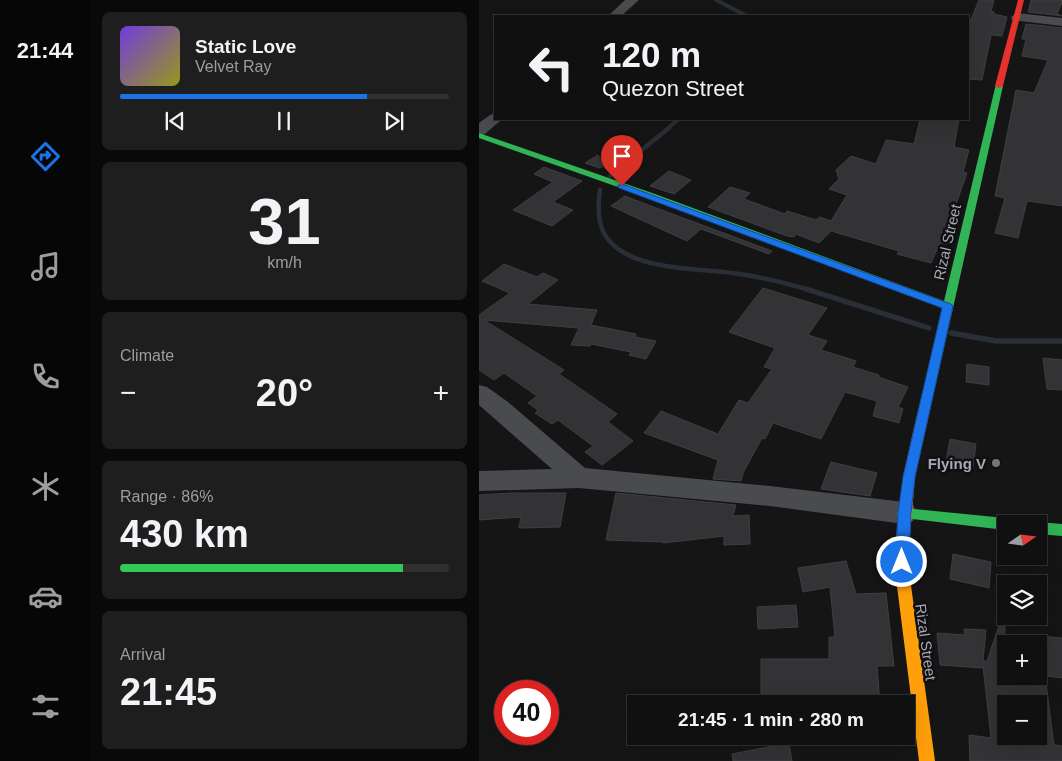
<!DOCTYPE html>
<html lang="en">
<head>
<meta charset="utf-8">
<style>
  :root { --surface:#101010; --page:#1e1e1e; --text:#f1f3f6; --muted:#9c9d9f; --line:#303030; --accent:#1a73e8 }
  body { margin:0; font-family:Arial,sans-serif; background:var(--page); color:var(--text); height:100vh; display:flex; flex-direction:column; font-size:19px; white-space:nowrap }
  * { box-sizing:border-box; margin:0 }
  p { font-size:16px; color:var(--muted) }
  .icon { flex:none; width:28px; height:28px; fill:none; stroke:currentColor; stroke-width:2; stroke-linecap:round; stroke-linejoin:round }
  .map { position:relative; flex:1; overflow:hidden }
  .side { display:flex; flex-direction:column; gap:12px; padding:12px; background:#090909; width:389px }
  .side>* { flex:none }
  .hud { position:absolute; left:15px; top:15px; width:475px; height:105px; border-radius:0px; box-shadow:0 5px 20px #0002,0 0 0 1px var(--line); background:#101010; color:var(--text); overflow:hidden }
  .needle { width:32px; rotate:76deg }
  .fabs { position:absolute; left:518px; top:515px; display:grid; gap:10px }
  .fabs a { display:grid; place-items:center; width:50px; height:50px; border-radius:0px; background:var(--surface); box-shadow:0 5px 20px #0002,0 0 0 1px var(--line); font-size:25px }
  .speed { position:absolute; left:15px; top:680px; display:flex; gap:10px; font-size:25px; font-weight:700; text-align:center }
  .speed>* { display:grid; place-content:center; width:65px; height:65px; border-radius:50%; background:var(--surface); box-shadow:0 5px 20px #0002,0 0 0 1px var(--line); line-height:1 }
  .speed .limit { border:8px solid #d22; background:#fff; color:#111 }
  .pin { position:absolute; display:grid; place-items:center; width:42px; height:42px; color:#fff; margin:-51px -21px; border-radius:50% 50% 50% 0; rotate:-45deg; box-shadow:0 0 5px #0007 }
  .pin .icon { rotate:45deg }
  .me { position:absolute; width:55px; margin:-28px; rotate:0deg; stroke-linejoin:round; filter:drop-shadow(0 0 4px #0008) }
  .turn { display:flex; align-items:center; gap:18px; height:105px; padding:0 25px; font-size:22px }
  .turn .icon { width:65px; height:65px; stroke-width:2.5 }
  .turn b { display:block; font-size:35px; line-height:42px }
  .big { font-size:38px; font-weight:800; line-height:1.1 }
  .side .card { flex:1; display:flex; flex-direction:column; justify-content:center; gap:8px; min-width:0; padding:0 18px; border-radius:8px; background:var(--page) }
  .side .dial { align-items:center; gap:0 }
  .dial b { font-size:65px; line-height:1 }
  .song { display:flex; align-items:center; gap:15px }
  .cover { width:60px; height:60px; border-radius:8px; background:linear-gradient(135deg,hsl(260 70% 55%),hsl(60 70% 35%)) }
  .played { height:5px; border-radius:2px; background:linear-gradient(90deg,var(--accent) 75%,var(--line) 75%) }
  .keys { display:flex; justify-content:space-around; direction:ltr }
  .heat { display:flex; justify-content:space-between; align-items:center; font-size:28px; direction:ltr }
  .charge { height:8px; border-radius:4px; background:linear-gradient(90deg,#34c759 86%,var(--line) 0) }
  .trip { position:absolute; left:148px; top:695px; width:288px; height:50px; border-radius:0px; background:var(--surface); box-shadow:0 5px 20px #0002,0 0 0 1px var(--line); font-weight:800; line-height:50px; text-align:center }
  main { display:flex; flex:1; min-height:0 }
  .dock { display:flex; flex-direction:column; width:90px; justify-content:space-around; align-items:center; background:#060606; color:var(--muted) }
  .dock .icon { width:35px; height:35px }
  .dock .current { color:var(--accent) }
  .dock b { font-size:22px; color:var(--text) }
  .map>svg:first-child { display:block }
</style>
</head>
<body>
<main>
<nav class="dock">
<b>21:44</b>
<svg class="icon current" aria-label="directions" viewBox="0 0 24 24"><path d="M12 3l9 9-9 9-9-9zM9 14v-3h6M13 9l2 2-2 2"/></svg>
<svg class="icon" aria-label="music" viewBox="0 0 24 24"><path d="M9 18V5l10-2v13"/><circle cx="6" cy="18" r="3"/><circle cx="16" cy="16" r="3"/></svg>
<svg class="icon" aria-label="phone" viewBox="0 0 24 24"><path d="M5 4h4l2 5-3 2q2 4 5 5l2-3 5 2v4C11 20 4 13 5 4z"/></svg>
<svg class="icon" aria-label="climate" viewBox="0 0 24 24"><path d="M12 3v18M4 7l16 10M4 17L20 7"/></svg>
<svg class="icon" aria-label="car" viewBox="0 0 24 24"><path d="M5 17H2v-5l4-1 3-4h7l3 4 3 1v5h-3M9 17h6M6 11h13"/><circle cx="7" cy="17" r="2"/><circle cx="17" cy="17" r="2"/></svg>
<svg class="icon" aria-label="filters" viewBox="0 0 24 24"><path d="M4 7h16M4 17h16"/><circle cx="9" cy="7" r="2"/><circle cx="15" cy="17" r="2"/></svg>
</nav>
<section class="side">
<div class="card">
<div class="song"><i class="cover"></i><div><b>Static Love</b><p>Velvet Ray</p></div></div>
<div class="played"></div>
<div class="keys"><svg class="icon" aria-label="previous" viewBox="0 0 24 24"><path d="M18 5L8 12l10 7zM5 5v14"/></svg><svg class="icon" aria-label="pause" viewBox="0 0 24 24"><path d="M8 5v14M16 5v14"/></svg><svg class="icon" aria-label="next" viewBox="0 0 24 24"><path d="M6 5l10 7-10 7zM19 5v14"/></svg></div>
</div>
<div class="card dial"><b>31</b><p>km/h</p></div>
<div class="card"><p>Climate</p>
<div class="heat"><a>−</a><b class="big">20°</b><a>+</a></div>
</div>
<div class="card"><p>Range · 86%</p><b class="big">430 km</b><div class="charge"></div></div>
<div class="card"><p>Arrival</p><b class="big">21:45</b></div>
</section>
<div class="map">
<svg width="584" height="761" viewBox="0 0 584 761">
  <rect width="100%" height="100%" fill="#151516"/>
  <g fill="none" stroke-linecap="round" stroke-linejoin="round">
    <g stroke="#292e37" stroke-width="4">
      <polyline points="237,0 268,16"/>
      <polyline points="189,128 200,119"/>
    </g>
    <g stroke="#292e37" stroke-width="4.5">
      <polyline points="131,176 191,127"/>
      <path d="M 121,190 C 119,204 118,222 126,235 C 148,271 216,268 253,273 C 280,276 306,283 331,290"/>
    </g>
    <g stroke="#292e37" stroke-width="5.5">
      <polyline points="327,289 450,328"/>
      <polyline points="472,333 517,341 584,341"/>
    </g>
  </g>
  <g fill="#333336" stroke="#3e3f42" fill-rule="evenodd">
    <polygon points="500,0 515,0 512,11 515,12 515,14 528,17 523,36 512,35 503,80 489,79 489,27"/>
    <polygon points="552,0 584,0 578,14 584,16 549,12"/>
    <polygon points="547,24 584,28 584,206 548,201 539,238 516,233 526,198 516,196 537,90 555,93 569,60 543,56 547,39 543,39"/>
    <polygon points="441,119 480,119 475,147 490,150 484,172 488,173 476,207 480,208 473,234 468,244 461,243 452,263 418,254 420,251 352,231 340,243 317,234 315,237 308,236 229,207 251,187 271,193 265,199 306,214 308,211 337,220 341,217 352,221 368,195 350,189 360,179 357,170 372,156 397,164 407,140 435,144"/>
    <polygon points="119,155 126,165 121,168 106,163"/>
    <polygon points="65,167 103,181 74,202 94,210 73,226 34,210 74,182 55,174"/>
    <polygon points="190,171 212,180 195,194 171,186"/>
    <polygon points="146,196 164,203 293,251 290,254 222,229 208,241 132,206"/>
    <polygon points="25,264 58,277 64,273 79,280 49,304 118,310 112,325 157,334 156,337 177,341 167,359 150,355 152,352 112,344 111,346 92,345 100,328 5,320 85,370 80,374 138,414 129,422 154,441 123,465 106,452 114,446 79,420 73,424 56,413 59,410 49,403 58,396 25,373 15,380 0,370 0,315 31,293 3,281"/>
    <polygon points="284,288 348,308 329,335 348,341 342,350 377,361 374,367 400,375 399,377 429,387 419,407 424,409 420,423 394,416 398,401 366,392 342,439 294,423 286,439 283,438 264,473 262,481 234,479 239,460 165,433 182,411 239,434 260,400 269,403 293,369 285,367 296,348 250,332"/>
    <polygon points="564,358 584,360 584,390 568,389"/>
    <polygon points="488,364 510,367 510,385 487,382"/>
    <polygon points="471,439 497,444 494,468 467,462"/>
    <polygon points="352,462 398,473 391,496 342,489"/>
    <polygon points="32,493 87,493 81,527 40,528 42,517 0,520 0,495"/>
    <polygon points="137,493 257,505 254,516 270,515 271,544 245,545 245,536 184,543 183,542 127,540"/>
    <polygon points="474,554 512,562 510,588 471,579"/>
    <polygon points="367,561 377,594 407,593 415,666 398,666 401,704 282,704 282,659 350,659 350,637 356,637 351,587 324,592 319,568"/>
    <polygon points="317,605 319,627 279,629 278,607"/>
    <path d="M 524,614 L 526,615 L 526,676 L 566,676 L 575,745 L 584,746 L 584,761 L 491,761 L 490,735 L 512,738 L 504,666 L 504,668 L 461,665 L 458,633 L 486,635 L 485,629 L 507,630 L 504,661 L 508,661 ZM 526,704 L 559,704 L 559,736 L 526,736 Z"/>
    <polygon points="559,636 584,638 584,678 559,675"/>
    <polygon points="310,743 313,761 254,761 253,754"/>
  </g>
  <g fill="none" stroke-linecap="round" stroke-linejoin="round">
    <g fill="#4a4b4e" fill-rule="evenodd">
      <polygon points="146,0 160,0 142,16 129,16"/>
      <polygon points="538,13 584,18 584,26 533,20 532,17"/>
      <polygon points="16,113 16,119 23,119 21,121 6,134 0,136 0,123 11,115"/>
      <polygon points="0,385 8,387 29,402 106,468 291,486 425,502 434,505 438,513 434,521 425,524 291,506 100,488 0,491 0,471 73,469 0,405"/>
    </g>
    <g fill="#30b455" fill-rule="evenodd">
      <polygon points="517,84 524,86 449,419 447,422 439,422 437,419 464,308 170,198 0,138 0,133 176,194 465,301"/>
      <polygon points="425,508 526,518 531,520 532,524 526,524 526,530 425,518 420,517 418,513 420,509"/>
      <polygon points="559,522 584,524 584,536 559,534 559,524 555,524"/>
    </g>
    <polygon fill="#ff9f0a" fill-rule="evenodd" points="443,415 447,416 449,419 436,477 430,547 431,578 456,761 440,761 417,578 416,547 424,477 437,419 439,416"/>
    <polygon fill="#e5322d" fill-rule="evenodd" points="539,0 545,0 524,86 520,88 516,86"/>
  </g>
  <polygon fill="#1a73e8" stroke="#114b97" points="143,184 472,304 474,306 436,477 432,513 430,562 428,566 423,568 418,566 416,562 419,513 424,477 463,308 140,188 138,186"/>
  <circle fill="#74757e" stroke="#101011" stroke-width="2" cx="517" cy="463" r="5"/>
  <g text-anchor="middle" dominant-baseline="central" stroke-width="5" stroke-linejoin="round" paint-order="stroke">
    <g font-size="15" fill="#a7a9b6" stroke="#101011">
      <text transform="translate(468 242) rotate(-77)">Rizal Street</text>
      <text transform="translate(447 642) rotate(82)">Rizal Street</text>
    </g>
    <g font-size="15" font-weight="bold" fill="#a7a9b6" stroke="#101011" text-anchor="end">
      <text x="507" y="463">Flying V</text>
    </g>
  </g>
</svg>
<div class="fabs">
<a><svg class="needle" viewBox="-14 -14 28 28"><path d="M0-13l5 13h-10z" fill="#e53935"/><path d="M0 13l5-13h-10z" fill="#9c9d9f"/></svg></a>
<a><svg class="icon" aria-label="layers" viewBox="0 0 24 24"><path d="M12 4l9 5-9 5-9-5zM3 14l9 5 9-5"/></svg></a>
<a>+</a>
<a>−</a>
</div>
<div class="speed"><div class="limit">40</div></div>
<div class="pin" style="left:143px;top:186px;background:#d93025"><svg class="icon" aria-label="arrive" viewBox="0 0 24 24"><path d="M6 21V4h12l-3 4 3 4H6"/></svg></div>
<svg class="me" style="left:423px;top:562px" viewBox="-20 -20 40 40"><circle r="17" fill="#1a73e8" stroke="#fff" stroke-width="3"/><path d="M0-11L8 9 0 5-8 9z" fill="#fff"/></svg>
<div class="trip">21:45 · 1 min · 280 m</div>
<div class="hud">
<div class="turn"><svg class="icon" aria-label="left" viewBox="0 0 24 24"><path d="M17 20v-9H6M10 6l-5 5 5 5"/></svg><div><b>120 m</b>Quezon Street</div></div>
</div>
</div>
</main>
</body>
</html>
